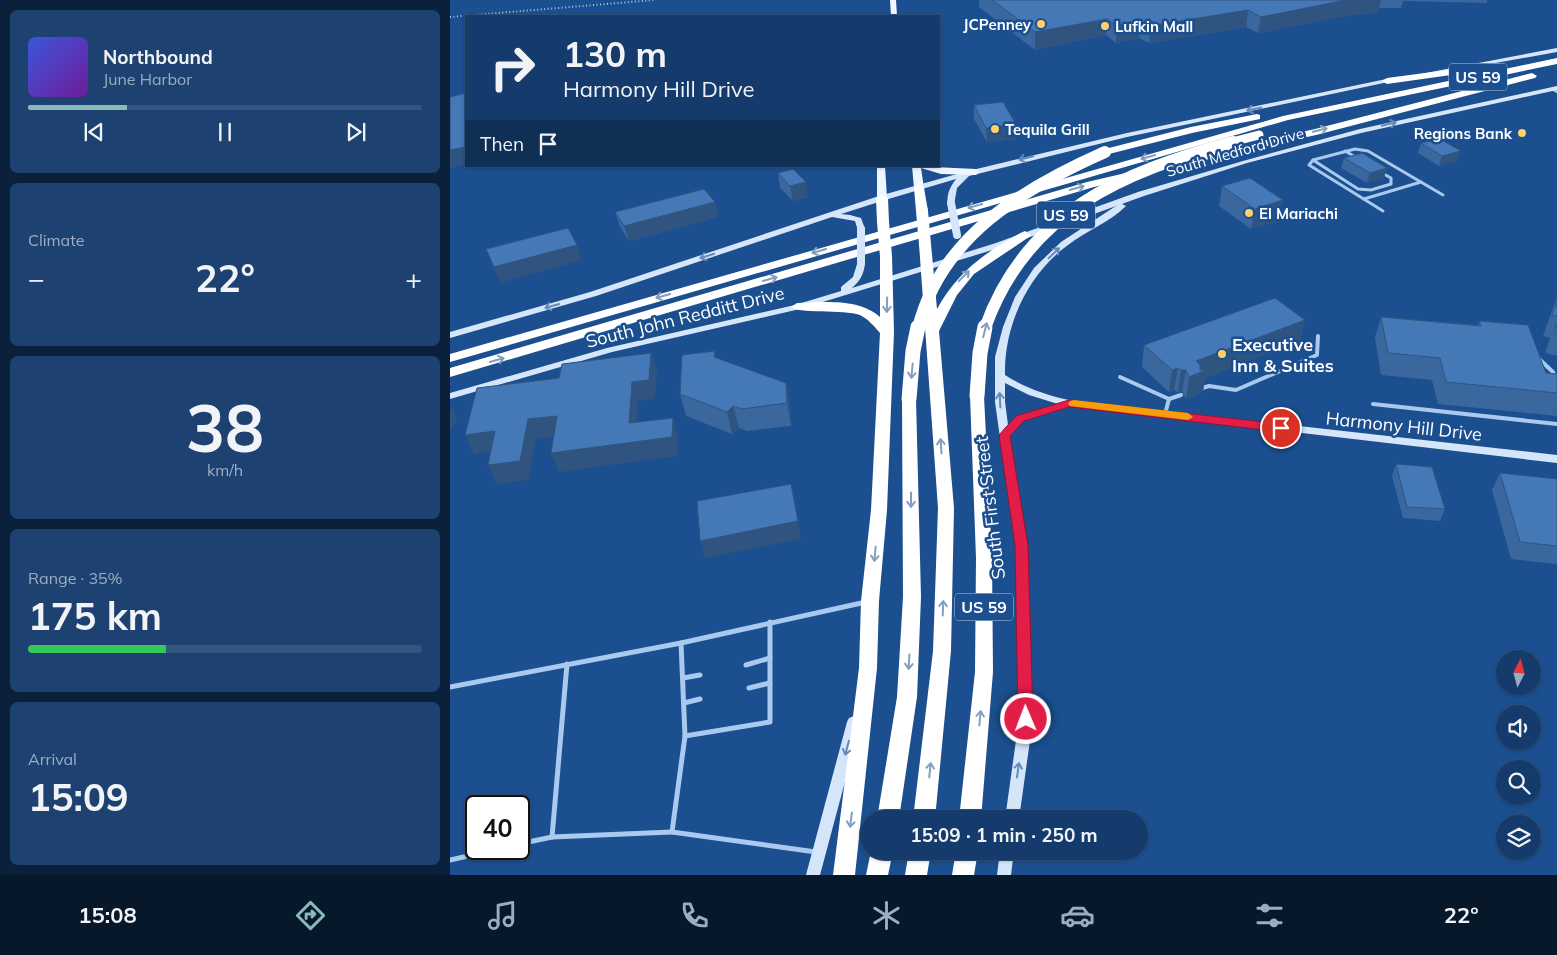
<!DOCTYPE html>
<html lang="en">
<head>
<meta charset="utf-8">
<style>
  :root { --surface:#143b6b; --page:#1d4271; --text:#f1f3f6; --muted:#9dadc1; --line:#33557e; --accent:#8bbbb9 }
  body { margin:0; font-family:Mulish,sans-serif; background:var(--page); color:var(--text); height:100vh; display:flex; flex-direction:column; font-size:19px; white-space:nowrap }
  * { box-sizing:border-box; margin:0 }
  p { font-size:16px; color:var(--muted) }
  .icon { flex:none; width:28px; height:28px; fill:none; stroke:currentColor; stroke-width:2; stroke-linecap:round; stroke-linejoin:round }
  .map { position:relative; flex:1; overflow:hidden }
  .side { display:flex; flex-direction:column; gap:10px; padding:10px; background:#0b203b; width:450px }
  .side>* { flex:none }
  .top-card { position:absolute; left:15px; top:15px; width:475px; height:152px; border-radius:0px; box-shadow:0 1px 4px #0004,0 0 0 1px var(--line); background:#143b6b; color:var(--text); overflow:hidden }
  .needle { width:32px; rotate:6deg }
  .controls { position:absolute; left:1046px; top:650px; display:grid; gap:10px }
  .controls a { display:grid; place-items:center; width:45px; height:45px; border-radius:50%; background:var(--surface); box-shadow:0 1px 4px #0004,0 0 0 1px var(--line); font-size:25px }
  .speed { position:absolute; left:15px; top:795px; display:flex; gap:10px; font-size:25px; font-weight:700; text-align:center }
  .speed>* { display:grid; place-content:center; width:65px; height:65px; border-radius:50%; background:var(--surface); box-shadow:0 1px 4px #0004,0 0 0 1px var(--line); line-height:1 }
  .speed .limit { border:2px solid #111; border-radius:8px; background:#fff; color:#111 }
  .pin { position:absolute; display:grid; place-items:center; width:42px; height:42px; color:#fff; margin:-21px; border:2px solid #fff; border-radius:50%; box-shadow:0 1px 5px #0007 }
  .me { position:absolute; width:55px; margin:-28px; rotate:359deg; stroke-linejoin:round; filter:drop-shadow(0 0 4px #0008) }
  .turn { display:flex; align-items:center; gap:18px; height:105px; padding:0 15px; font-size:22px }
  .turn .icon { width:65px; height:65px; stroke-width:2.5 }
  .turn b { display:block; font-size:35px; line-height:42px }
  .then { display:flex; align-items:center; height:48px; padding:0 15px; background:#0003; gap:10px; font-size:19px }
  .big { font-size:38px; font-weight:700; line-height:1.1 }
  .side .card { flex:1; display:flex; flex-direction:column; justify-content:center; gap:8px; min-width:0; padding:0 18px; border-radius:8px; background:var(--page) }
  .side .dial { align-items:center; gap:0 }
  .dial b { font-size:65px; line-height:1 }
  .song { display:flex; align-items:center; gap:15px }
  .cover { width:60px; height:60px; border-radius:8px; background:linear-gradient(135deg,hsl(230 70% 55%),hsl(280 70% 35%)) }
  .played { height:5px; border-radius:2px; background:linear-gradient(90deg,var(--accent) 25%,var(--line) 25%) }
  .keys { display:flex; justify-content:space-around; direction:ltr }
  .heat { display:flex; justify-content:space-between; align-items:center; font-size:28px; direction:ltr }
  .charge { height:8px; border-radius:4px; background:linear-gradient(90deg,#34c759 35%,var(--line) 0) }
  .trip { position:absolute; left:410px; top:810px; width:288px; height:50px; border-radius:25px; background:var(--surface); box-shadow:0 1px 4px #0004,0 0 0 1px var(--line); font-weight:700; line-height:50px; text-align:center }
  .dock { display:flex; height:80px; justify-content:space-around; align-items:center; background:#08182b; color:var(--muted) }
  .dock .icon { width:35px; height:35px }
  .dock .selected { color:var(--accent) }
  .dock b { font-size:22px; color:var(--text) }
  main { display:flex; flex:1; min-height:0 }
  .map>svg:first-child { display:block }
</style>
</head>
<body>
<main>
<section class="side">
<div class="card">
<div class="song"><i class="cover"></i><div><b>Northbound</b><p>June Harbor</p></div></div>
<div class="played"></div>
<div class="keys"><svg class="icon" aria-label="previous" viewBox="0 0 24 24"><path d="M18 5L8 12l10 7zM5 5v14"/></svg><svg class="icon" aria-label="pause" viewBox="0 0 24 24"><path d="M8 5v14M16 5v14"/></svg><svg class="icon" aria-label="next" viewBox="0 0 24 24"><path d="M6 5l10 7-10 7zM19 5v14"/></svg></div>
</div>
<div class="card"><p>Climate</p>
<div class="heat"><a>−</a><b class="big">22°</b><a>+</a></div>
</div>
<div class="card dial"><b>38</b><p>km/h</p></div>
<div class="card"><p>Range · 35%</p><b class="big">175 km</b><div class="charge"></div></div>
<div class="card"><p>Arrival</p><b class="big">15:09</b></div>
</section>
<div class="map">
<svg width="1107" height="875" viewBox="0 0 1107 875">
  <rect width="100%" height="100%" fill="#1b4f8f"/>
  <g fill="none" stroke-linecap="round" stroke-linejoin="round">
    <polyline stroke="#a9c9ee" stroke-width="2" stroke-dasharray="1 2.5" stroke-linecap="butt" points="0,17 204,0"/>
    <polyline stroke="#a9c9ee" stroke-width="2.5" points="1102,89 1107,92"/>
    <g stroke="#a9c9ee" stroke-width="3">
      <polyline points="895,151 907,158"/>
      <polyline points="863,160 859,165 933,211"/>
      <polyline points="932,173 941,178 941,184 921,190 908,189 863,160 905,149 918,151 993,195"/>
      <polyline points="914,199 971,182"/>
    </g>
    <g stroke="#a9c9ee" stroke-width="4">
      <polyline points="1088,358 1103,372 1107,384"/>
      <polyline points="670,377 719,399 715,414"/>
      <polyline points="749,389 759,386 786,390 867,355 868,336"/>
      <polyline points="719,399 731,395"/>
      <polyline points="923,404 1107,424"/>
    </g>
    <g stroke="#a9c9ee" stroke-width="5">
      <polyline points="296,665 320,658"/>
      <polyline points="233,678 250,675"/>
      <polyline points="0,687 231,643"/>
      <polyline points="299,688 320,683"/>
      <polyline points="234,703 250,699"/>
      <polyline points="235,736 320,722 320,622"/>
      <polyline points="102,837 222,832"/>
      <polyline points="69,844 102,837 117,664"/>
      <polyline points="366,852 222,832 235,736 231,643 416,602"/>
      <polyline points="0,860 49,849"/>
    </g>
    <g fill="#d6e6fa" fill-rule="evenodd">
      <polygon points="1107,48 1107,52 968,77 965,75"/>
      <path d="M 946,77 L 948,78 L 948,80 L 677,137 L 519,176 L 507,188 L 504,205 L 498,205 C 496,195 500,187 506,179 L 435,200 L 391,214 L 400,215 L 411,218 L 415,229 L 414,231 L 408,231 L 405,221 L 382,217 L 146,296 L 0,338 L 0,332 L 140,292 L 429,196 L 514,172 L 677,133 Z"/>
      <path d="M 1107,86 L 1107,90 L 911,133 L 797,163 L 694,196 L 552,247 L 350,309 L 162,352 L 0,399 L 0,393 L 157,348 L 345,305 L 391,291 L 391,287 L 403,277 L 408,261 L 414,261 L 415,263 C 414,274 410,281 402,288 L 546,243 L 688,192 L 793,161 L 910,129 Z"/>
      <path d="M 669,204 L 672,204 L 676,206 C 660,222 636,231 618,245 C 578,274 554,325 555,375 C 575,388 596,395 619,400 L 1107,455 L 1107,463 L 621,406 L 573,420 L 560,436 L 577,545 L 583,719 L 569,819 L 555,819 L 569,719 L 565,545 L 545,402 L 545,357 L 553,327 L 565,297 L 584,268 L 611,242 ZM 555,383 L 579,395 L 608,404 L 567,416 L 558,425 L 555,402 Z"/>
      <polygon points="404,716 409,718 411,722 370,875 356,875 397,722 399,718"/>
      <polygon points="550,851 564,851 561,875 547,875"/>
    </g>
    <g fill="#f0f6ff" fill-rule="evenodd">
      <polygon points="440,0 446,0 447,16 441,16"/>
      <polygon points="427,166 435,166 437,198 432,201 427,198"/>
      <polygon points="462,166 526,169 530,172 526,175 491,174 471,168 474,188 469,191 464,188"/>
    </g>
    <g fill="#fff" fill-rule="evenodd">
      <polygon points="1107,58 1107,64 838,120 0,362 0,354 833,116"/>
      <polygon points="1005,69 1010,72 1008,74 937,84 932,81 937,78"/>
      <polygon points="1082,73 1087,76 1085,78 866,135 724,167 719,164 720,162 865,129"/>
      <polygon points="807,114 810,115 810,119 742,133 655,155 650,152 651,150 741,127"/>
      <polygon points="680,172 684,173 685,175 684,177 644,187 0,377 0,368 637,182"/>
      <polygon points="469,185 474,188 478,211 472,214 466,211 464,188"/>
      <polygon points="432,195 438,198 439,222 433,225 427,222 426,198"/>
      <path d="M 575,231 L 581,235 L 579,237 L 524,274 L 507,295 L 489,331 L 504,508 L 501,651 L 485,819 L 463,819 L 483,651 L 488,508 L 469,244 L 475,240 L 481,244 L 487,309 C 503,280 523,262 551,244 C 559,240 567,234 575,231 Z"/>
      <path d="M 436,252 L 442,256 L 444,332 L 437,510 L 429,601 L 427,668 L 405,875 L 383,875 L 409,668 L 411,601 L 421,510 L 430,333 C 424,326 418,319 410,315 C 394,309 346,314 341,307 L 347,303 C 373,302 409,298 430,317 L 430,256 Z"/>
      <polygon points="527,391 532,393 534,396 542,558 543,672 531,819 509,819 525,672 526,558 520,396 522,393"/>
      <polygon points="459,394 464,396 466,399 471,597 467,697 449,819 427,819 447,697 453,597 452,399 454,396"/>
      <polygon points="421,851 443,851 438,875 416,875"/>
      <polygon points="459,851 481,851 477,875 455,875"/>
      <polygon points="506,851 528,851 524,875 502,875"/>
    </g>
    <g stroke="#d6e6fa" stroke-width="8">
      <polyline points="501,203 507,235"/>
      <polyline points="411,229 411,263"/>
    </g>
    <polyline stroke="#fff" stroke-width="9" points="778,143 809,135"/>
    <g stroke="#fff" stroke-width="12">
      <polyline points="472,211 475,244"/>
      <polyline points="433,222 436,256"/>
      <path d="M 468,328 C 491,236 574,188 655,152"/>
      <path d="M 535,328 C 576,212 672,172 783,142"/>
    </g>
    <g stroke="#fff" stroke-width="15">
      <polyline points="527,396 530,353 535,327"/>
      <polyline points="459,399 463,351 468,327"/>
    </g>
  </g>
  <g fill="#3a679d">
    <polygon points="529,0 1037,0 1037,3 953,1 951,8 929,8 928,12 895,16 808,33 796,27 699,43 689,38 666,43 656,35 585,50 529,7"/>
    <polygon points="524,105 566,139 537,142 524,119"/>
    <polygon points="971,143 1007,161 989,166 968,153"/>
    <polygon points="894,158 937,168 934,178 917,183 891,168"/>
    <polygon points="328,173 358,197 343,201 330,188"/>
    <polygon points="772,186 829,221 801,229 769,206"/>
    <polygon points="265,202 268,217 179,241 170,227 165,212"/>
    <polygon points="1107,297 1107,356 1095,353 1100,338 1093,336"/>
    <polygon points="931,317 1028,325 1029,321 1096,373 1107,374 1107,416 988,404 982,380 931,375 925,338"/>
    <polygon points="855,320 850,341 755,378 753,392 736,399 732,391 728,392 724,390 719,392 692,367 694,345"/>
    <polygon points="266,358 336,383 340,405 341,426 297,431 289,428 282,434 236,416 230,394"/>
    <polygon points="946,464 995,509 990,521 953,518 942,476"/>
    <polygon points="1050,473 1107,479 1107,564 1061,559 1042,490"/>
  </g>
  <g fill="#305480">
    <polygon points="896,0 931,0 928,12 895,16 808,33 811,17"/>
    <polygon points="798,10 796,27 699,43 700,26"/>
    <polygon points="657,19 656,35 585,50 585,32"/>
    <polygon points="690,21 689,38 666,43 667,26"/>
    <polygon points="566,124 566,139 537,142 536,128"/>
    <polygon points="16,147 16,164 0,168 0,150"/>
    <polygon points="1011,151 1007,161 989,166 992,156"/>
    <polygon points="937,168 934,178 917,183 920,173"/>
    <polygon points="356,182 358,197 343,201 340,186"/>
    <polygon points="833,200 829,221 801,229 805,209"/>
    <polygon points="265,202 268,217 179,241 174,226"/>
    <polygon points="127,245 132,260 50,283 44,267"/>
    <polygon points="855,320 850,341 755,378 753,392 736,399 739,377 746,361"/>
    <polygon points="201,353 207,371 205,399 188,401 186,442 223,418 228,437 227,456 109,472 101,453 179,423 182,382"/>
    <polygon points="728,368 724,390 719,392 722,370"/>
    <polygon points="731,370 736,370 732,391 728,392"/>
    <polygon points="336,383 340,405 341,426 337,403"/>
    <polygon points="283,406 289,428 282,434 277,412"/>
    <polygon points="2,407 7,418 0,433 0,411"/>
    <polygon points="107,416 114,435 86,439 79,480 47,484 38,465 78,419"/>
    <polygon points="45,431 54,450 24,454 15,435"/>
    <polygon points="341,484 351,539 255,558 250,541"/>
  </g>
  <g fill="#4478b7" stroke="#305480">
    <polygon points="542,0 896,0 811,17 798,10 700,26 690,21 667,26 657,19 585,32"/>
    <polygon points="16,93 16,147 0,150 0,97"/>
    <polygon points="553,102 566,124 536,128 524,105"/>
    <polygon points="990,139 1011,151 992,156 971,143"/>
    <polygon points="912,153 937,168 920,173 894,158"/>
    <polygon points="343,169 356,182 340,186 328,173"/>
    <polygon points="800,178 833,200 805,209 772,186"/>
    <polygon points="254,189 265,202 174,226 165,212"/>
    <polygon points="118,228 127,245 44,267 36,249"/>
    <polygon points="825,298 855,320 746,361 750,365 750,370 756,370 739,377 736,370 731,370 728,368 722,370 694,345"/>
    <polygon points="1107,302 1107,316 1102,315"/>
    <polygon points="931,317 1031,326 1029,321 1078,325 1096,373 1107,374 1107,393 996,382 990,358 938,353"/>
    <polygon points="1107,323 1107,332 1104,331"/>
    <polygon points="265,351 264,357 336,383 337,403 292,409 283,406 277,412 230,394 232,355"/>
    <polygon points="201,353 199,380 182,382 179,423 223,418 222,437 101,453 107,416 78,419 70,461 38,465 45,431 15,435 27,388 109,378 112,364"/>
    <polygon points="946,464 982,467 995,509 957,507"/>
    <polygon points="1050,473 1107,479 1107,546 1070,542"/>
    <polygon points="341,484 348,521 250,541 247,501"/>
  </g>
  <defs><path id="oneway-shaft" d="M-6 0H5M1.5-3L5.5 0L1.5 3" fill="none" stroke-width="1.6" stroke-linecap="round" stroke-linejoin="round" transform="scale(1.25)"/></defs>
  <g stroke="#668bba">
    <use href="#oneway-shaft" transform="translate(804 109) rotate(168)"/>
    <use href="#oneway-shaft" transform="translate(939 124) rotate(-13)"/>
    <use href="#oneway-shaft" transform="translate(576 158) rotate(166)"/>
    <use href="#oneway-shaft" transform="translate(604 253) rotate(-44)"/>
    <use href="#oneway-shaft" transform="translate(257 256) rotate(162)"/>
    <use href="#oneway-shaft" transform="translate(102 306) rotate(164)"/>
    <use href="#oneway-shaft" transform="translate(550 400) rotate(-93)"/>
    <use href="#oneway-shaft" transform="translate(397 748) rotate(105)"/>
    <use href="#oneway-shaft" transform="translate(568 770) rotate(-82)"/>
  </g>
  <g stroke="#829ec1">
    <use href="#oneway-shaft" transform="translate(870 130) rotate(-14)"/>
    <use href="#oneway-shaft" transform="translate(698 157) rotate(164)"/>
    <use href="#oneway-shaft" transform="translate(627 188) rotate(-16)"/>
    <use href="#oneway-shaft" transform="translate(525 206) rotate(164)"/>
    <use href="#oneway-shaft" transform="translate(369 251) rotate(164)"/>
    <use href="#oneway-shaft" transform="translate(514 276) rotate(-45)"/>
    <use href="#oneway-shaft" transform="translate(320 279) rotate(-16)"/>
    <use href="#oneway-shaft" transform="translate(213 296) rotate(164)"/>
    <use href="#oneway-shaft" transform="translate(437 305) rotate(91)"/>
    <use href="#oneway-shaft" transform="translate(535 330) rotate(-76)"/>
    <use href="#oneway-shaft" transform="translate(47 360) rotate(-16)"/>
    <use href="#oneway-shaft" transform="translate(462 371) rotate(95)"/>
    <use href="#oneway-shaft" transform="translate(491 446) rotate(-94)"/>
    <use href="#oneway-shaft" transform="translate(461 500) rotate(90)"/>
    <use href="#oneway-shaft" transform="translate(425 554) rotate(95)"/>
    <use href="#oneway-shaft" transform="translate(493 608) rotate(-88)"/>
    <use href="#oneway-shaft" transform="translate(459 662) rotate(93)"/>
    <use href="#oneway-shaft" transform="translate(530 718) rotate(-85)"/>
    <use href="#oneway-shaft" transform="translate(480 770) rotate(-84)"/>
    <use href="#oneway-shaft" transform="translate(401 820) rotate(97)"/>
  </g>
  <polygon fill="#e11d48" stroke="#92132f" points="619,400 831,424 837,428 831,432 619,407 574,421 560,436 578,545 583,719 581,724 576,726 570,724 568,719 565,545 549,435 566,416"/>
  <polygon fill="#f59e0b" points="624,400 738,413 743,417 738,420 620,406 618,404 620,401"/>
  <g fill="#ffd166" stroke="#1b4f8f" stroke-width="2">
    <circle cx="591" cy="24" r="5"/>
    <circle cx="655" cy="26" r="5"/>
    <circle cx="545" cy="129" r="5"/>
    <circle cx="1072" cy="133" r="5"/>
    <circle cx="799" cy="213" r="5"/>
    <circle cx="772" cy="354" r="5"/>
  </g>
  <g text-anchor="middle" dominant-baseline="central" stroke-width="5" stroke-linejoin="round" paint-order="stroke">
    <g font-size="15" font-weight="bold" fill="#fff" stroke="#1b4f8f" text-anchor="start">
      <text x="581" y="24" text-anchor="end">JCPenney</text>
      <text x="665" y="26">Lufkin Mall</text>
      <text x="555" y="129">Tequila Grill</text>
      <text x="1062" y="133" text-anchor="end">Regions Bank</text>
      <text x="809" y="213">El Mariachi</text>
    </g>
    <g font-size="15" fill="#fff" stroke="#1b4f8f">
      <text transform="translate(785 152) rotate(-16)">South Medford Drive</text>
    </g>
    <g fill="#1b4f8f" stroke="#bbcadd" stroke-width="1">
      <rect x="999" y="63.5" width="58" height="27" rx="4"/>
      <rect x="587" y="201.5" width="58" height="27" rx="4"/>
      <rect x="505" y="593.5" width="58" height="27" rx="4"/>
    </g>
    <g font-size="16" font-weight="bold" fill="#fff">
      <text x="1028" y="77">US 59</text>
      <text x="616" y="215">US 59</text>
      <text x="534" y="607">US 59</text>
    </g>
    <g font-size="18" fill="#fff" stroke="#1b4f8f">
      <text transform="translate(235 317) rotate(-14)">South John Redditt Drive</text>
      <text transform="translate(954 426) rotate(6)">Harmony Hill Drive</text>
      <text transform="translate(540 508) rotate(-97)">South First Street</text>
    </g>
    <g font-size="18" font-weight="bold" fill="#fff" stroke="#1b4f8f" text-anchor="start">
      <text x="782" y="344">Executive<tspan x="782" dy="21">Inn &amp; Suites</tspan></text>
    </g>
  </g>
</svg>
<div class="controls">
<a><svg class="needle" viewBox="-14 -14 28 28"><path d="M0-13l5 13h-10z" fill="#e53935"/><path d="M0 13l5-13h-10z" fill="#9dadc1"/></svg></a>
<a><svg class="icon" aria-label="sound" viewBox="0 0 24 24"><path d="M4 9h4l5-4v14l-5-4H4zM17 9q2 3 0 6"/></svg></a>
<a><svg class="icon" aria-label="search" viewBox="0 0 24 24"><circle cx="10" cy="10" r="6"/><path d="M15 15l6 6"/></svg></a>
<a><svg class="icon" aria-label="layers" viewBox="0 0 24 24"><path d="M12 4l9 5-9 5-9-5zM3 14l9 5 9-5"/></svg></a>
</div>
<div class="speed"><div class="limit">40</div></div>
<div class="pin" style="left:831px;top:428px;background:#d93025"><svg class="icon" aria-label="arrive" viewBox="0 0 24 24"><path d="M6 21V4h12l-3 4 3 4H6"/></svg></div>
<svg class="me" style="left:576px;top:719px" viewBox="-20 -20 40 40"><circle r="17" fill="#e11d48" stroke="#fff" stroke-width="3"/><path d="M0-11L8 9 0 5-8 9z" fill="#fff"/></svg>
<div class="trip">15:09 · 1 min · 250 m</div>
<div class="top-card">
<div class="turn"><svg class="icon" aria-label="right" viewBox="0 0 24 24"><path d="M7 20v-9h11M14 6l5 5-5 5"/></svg><div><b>130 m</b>Harmony Hill Drive</div></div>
<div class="then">Then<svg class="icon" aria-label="arrive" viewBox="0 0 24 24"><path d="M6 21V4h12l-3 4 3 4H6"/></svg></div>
</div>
</div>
</main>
<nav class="dock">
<b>15:08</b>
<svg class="icon selected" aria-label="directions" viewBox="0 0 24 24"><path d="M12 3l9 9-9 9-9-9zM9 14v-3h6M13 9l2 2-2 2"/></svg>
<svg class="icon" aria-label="music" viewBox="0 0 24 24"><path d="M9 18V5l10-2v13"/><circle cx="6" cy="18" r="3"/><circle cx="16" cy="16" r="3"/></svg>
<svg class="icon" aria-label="phone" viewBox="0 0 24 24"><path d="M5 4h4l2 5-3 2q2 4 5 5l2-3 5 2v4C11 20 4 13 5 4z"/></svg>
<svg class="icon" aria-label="climate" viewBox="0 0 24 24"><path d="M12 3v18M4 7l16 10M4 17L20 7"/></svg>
<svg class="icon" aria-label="car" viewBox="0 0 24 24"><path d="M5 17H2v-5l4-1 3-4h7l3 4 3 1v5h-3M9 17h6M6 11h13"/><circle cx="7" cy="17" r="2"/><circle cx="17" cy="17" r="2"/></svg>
<svg class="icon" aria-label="filters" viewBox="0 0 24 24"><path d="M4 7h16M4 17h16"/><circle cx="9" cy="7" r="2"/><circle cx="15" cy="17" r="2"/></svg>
<b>22°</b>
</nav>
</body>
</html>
